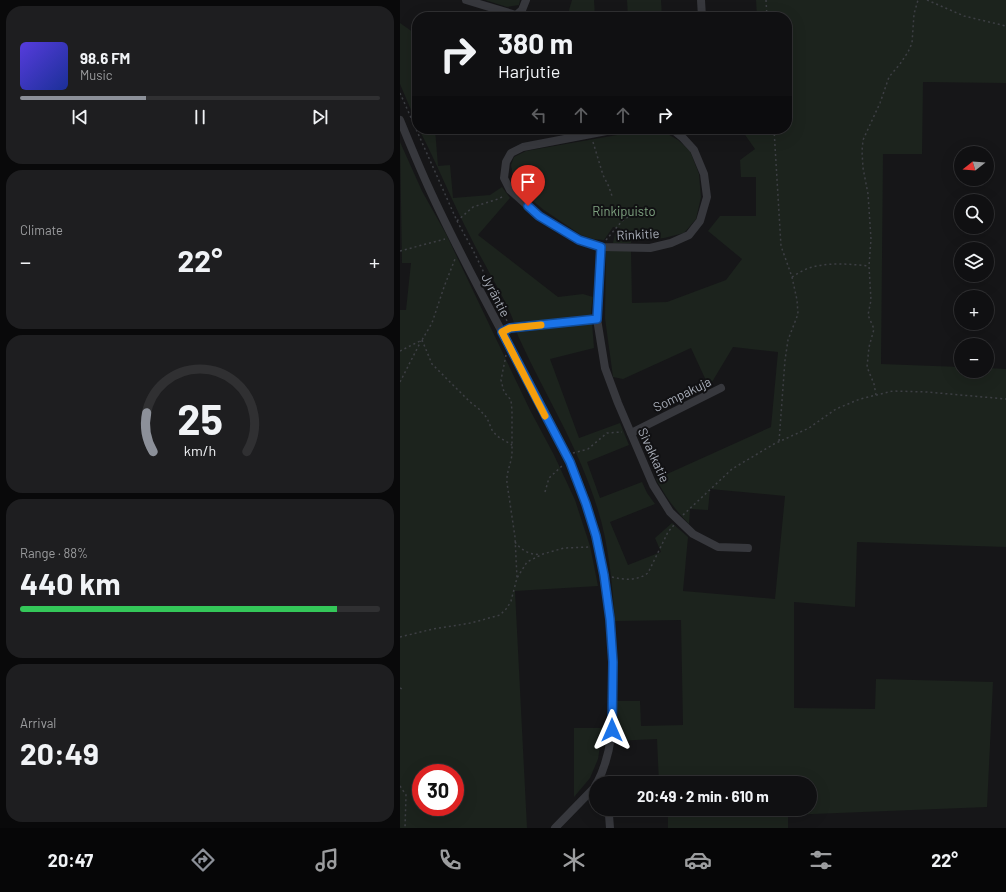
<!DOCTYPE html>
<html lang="en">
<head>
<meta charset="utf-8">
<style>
  :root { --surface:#101012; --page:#1e1e20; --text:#f1f3f6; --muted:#9c9d9f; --line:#303032; --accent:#8c9099 }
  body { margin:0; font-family:Barlow,sans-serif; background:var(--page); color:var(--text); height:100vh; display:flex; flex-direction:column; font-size:15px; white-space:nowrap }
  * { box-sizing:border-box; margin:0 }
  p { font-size:13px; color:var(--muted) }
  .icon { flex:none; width:22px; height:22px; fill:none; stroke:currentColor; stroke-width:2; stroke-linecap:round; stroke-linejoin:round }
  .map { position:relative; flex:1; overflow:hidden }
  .drawer { display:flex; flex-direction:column; gap:6px; padding:6px; background:#09090a; width:400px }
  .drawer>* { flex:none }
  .top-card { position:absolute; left:12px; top:12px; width:380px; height:122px; border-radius:16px; box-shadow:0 4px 16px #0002,0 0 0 1px var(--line); background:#101012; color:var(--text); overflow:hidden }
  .needle { width:26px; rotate:253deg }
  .tools { position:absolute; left:554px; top:146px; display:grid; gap:8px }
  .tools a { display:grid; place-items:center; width:40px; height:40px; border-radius:50%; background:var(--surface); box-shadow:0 4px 16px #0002,0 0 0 1px var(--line); font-size:20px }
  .speed { position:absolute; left:12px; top:764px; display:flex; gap:8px; font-size:20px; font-weight:700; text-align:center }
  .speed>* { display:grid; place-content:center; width:52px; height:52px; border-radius:50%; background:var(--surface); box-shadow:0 4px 16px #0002,0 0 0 1px var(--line); line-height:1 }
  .speed .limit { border:6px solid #d22; background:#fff; color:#111 }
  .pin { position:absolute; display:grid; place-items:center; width:34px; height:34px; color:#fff; margin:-41px -17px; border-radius:50% 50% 50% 0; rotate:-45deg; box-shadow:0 0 4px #0007 }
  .pin .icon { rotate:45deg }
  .me { position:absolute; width:44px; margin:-22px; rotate:0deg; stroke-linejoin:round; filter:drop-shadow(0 0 3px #0008) }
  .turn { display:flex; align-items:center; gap:14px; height:84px; padding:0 20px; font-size:18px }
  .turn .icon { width:52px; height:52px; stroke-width:2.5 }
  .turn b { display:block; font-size:28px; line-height:34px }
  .lanes { display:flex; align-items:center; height:38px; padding:0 20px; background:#0003; justify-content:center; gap:20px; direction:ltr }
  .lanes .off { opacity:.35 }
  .big { font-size:30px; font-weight:700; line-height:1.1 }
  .drawer .tile { flex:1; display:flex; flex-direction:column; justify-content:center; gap:6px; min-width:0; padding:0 14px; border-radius:16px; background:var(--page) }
  .drawer .dial { align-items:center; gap:0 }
  .dial svg { height:104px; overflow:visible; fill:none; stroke:var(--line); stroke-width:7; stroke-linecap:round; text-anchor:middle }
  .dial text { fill:var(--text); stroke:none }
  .song { display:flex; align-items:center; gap:12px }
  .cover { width:48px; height:48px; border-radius:6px; background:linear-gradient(135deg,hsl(250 70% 55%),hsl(230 70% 35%)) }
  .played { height:4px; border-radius:2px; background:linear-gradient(90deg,var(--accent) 35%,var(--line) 35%) }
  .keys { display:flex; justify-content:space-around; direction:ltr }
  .heat { display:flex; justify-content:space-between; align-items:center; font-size:22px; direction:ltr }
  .charge { height:6px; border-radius:3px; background:linear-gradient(90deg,#34c759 88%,var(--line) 0) }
  .trip { position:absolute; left:189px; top:776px; width:228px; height:40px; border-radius:20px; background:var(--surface); box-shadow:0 4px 16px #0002,0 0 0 1px var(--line); font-weight:700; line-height:40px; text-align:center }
  .menu { display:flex; height:64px; justify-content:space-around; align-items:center; background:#060607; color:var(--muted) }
  .menu .icon { width:28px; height:28px }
  .menu .current { color:var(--accent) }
  .menu b { font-size:18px; color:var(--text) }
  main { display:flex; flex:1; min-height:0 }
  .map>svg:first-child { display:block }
</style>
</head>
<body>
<main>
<section class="drawer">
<div class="tile">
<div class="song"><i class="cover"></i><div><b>98.6 FM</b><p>Music</p></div></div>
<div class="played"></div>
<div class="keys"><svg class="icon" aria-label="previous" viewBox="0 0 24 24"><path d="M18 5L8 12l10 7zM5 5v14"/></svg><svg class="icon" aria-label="pause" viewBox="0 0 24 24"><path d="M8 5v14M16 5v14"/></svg><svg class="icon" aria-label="next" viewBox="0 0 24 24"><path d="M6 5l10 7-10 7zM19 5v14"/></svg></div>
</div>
<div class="tile"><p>Climate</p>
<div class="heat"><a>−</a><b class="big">22°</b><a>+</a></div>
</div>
<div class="tile dial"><svg viewBox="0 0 100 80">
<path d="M14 69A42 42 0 1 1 86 69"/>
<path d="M14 69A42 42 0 0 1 9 39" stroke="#8c9099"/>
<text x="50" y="56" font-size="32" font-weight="700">25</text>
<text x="50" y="72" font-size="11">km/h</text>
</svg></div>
<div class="tile"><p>Range · 88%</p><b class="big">440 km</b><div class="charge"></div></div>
<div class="tile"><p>Arrival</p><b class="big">20:49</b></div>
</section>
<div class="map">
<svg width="606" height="828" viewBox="0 0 606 828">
  <rect width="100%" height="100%" fill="#161618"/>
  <g fill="#1c231d" fill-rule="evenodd">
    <polygon points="85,0 120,0 119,5 107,7"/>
    <polygon points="172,0 194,0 195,17 167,17"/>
    <polygon points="227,0 261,0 262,17 228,17"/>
    <path d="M 356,0 L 606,0 L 606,83 L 523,82 L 522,154 L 483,154 L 481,364 L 561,367 L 561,371 L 587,371 L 587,368 L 606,369 L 606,547 L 457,542 L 455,607 L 394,602 L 394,708 L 475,709 L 476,679 L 593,682 L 587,807 L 388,815 L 388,828 L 268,828 L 268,812 L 215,814 L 212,809 L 410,809 L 410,783 L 259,783 L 257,739 L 215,741 L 217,701 L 240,701 L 241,726 L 283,725 L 281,620 L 215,621 C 212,583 209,544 197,507 C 179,448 145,395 120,340 C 116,332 115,324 112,317 C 100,289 83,263 70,236 C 52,201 37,164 19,129 L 35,129 L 38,166 L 50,165 L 53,198 L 90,195 L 102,187 L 110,198 L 78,235 L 158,297 L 183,294 L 193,297 L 191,310 L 194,348 L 150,359 L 179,438 L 220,423 L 229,445 L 187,462 L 200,498 L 242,482 L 247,493 L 255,504 L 210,522 L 228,565 L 261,552 L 255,538 L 272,523 L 288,537 L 283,591 L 375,599 L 385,496 L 310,489 L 308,510 L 290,509 L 289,524 C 275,510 265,496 256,479 L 371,427 L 378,352 L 333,347 L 309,387 L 291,348 L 223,379 L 213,377 L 205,318 L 206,251 L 231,251 L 232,303 L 267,302 L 326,280 L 342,259 L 308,231 L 320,216 L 356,216 L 356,177 L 341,177 L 340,160 L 355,149 L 341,129 L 387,129 L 387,17 L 357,17 Z"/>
    <polygon points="0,23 17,35 17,124 0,84"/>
    <polygon points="251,129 264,132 278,140 290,151 299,174 301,197 296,219 284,233 264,238 231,241 231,243 213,243 215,234 220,228 213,227 204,240 193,239 181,235 144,210 123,193 113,177 111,165 114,157 126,151"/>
    <path d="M 0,142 L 22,191 L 46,234 L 130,410 L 154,455 L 175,500 L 190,546 L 198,586 L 115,591 L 127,828 L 0,828 L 0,310 L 6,310 L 11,263 L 2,263 ZM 21,773 L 55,773 L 55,807 L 21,807 Z"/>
    <polygon points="174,728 203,728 198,759 190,778 174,797"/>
  </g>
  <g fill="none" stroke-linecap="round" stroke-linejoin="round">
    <g stroke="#3d3f44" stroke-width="1.5" stroke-dasharray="2 3" stroke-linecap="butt">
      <polyline points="366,0 367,17"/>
      <polyline points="527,0 564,16 606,26"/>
      <polyline points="0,93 57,221 73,250 107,321"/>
      <polyline points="374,129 381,246 392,277 397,300 398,314 388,340 385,360 379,442"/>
      <polyline points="193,142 203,175 209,187 212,196"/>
      <polyline points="57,221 73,207 98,199 104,196"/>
      <polyline points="206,240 222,221 228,217"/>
      <polyline points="0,251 45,239"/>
      <path d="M 392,277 C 397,274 403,270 409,268 C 428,262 449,264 469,266"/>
      <polyline points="22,340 32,364 70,402 79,409 87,418 92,430 97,436 112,445"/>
      <polyline points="0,351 22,340 32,323 44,287 55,259"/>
      <path d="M 106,355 L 101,380 L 104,392 L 111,400 L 112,411 L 112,454 C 111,464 106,473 107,483 L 115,537 L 117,578"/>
      <polyline points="0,382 21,341"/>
      <polyline points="476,395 474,384 467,367 469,347 474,329 468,315 471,300 469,266 471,239 468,194 463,168 462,151 463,140 480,103 489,77 500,64 508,52 512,43 514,14 518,0"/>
      <polyline points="173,453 188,449 207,433 222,432"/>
      <polyline points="145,492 149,478 162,466"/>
      <polyline points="283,515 332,469 374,444 409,428 436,409 460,399 493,391 527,392 606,399"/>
      <path d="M 115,542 C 121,550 131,556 141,554"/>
      <path d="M 212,577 C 224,580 237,581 248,573 L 268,532 L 274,525"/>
      <polyline points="0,637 33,629 71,623 100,615 107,608 111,601 117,578 127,562 143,554 164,548 190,547"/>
      <polyline points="0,688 2,689"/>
      <polyline points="0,786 6,795 5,828"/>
    </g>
    <g stroke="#37383d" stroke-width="8">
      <polyline points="66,0 116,15 122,10 126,0"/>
      <polyline points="301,0 302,17"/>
      <path d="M 0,120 C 9,142 18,164 28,186 C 55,246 88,305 119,364 C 142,409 172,458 187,506 C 205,563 213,622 213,682 C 213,718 214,750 197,783"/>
      <polyline points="217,129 123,147 111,153 106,162 104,178 110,190 139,216 179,240 201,247 250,248 271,243 289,235 300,221 307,197 304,174 294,150 283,138 272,129"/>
      <polyline points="201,247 197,319 205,368 218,403 253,485 270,512 293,534 318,547 348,548"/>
      <polyline points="102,332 110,328 197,319"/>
      <polyline points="231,433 321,388"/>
      <polyline points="206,809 209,815 210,828"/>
      <polyline points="155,828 194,788 196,784"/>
    </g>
  </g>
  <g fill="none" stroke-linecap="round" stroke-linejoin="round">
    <g stroke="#114b97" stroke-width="10">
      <polyline id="route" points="128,206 139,216 179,240 201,247 197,319 110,328 102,332 170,462 186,504 196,536 204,575 210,619 213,662 212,730"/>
    </g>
    <use href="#route" stroke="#1a73e8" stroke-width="7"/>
    <polyline stroke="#f59e0b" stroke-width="7" points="141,325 110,328 102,332 145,416"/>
  </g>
  <g text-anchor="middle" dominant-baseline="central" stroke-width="4" stroke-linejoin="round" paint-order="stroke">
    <g font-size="13" fill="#7fa381" stroke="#111113">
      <text x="224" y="211">Rinkipuisto</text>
    </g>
    <g font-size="13" fill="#a8adb8" stroke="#111113">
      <text transform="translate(238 234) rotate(-3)">Rinkitie</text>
      <text transform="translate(96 295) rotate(63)">Jyräntie</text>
      <text transform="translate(282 394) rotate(-26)">Sompakuja</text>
      <text transform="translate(254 455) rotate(66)">Sivakkatie</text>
    </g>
  </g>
</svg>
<div class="tools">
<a><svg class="needle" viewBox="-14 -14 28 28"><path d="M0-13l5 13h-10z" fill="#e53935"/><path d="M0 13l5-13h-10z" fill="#9c9d9f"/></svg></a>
<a><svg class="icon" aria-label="search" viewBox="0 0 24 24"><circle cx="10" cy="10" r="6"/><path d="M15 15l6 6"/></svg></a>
<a><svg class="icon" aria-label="layers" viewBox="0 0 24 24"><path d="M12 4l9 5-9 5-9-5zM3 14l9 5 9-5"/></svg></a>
<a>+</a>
<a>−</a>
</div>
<div class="speed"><div class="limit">30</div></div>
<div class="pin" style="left:128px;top:206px;background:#d93025"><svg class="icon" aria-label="arrive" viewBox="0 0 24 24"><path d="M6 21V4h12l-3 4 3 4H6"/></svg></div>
<svg class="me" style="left:212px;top:730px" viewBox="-20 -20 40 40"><path d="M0-17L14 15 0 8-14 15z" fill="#1a73e8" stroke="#fff" stroke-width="4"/></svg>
<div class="trip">20:49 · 2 min · 610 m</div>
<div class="top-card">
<div class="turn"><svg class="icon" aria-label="right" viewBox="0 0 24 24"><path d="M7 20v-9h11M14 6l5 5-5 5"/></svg><div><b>380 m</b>Harjutie</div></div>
<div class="lanes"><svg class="icon off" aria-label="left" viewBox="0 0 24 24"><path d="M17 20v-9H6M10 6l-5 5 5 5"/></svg><svg class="icon off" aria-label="ahead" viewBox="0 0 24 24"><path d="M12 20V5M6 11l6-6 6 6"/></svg><svg class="icon off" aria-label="ahead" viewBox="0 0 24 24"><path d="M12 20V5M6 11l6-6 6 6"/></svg><svg class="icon" aria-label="right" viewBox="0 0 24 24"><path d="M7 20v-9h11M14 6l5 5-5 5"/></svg></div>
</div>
</div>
</main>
<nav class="menu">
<b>20:47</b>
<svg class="icon current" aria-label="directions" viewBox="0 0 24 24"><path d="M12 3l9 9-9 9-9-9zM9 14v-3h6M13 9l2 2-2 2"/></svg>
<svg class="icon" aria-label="music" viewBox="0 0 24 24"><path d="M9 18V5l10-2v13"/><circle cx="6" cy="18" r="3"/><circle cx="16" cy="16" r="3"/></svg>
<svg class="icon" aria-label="phone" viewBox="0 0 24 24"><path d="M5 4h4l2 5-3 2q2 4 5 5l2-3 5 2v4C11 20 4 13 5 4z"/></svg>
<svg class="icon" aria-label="climate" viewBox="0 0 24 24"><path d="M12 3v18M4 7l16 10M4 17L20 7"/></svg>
<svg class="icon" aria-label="car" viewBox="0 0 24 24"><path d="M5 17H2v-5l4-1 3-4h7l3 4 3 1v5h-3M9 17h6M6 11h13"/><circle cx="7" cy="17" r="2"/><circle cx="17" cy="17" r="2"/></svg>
<svg class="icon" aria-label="filters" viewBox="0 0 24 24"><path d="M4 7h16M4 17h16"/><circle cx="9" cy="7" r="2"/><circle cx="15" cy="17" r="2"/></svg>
<b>22°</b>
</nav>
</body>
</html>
